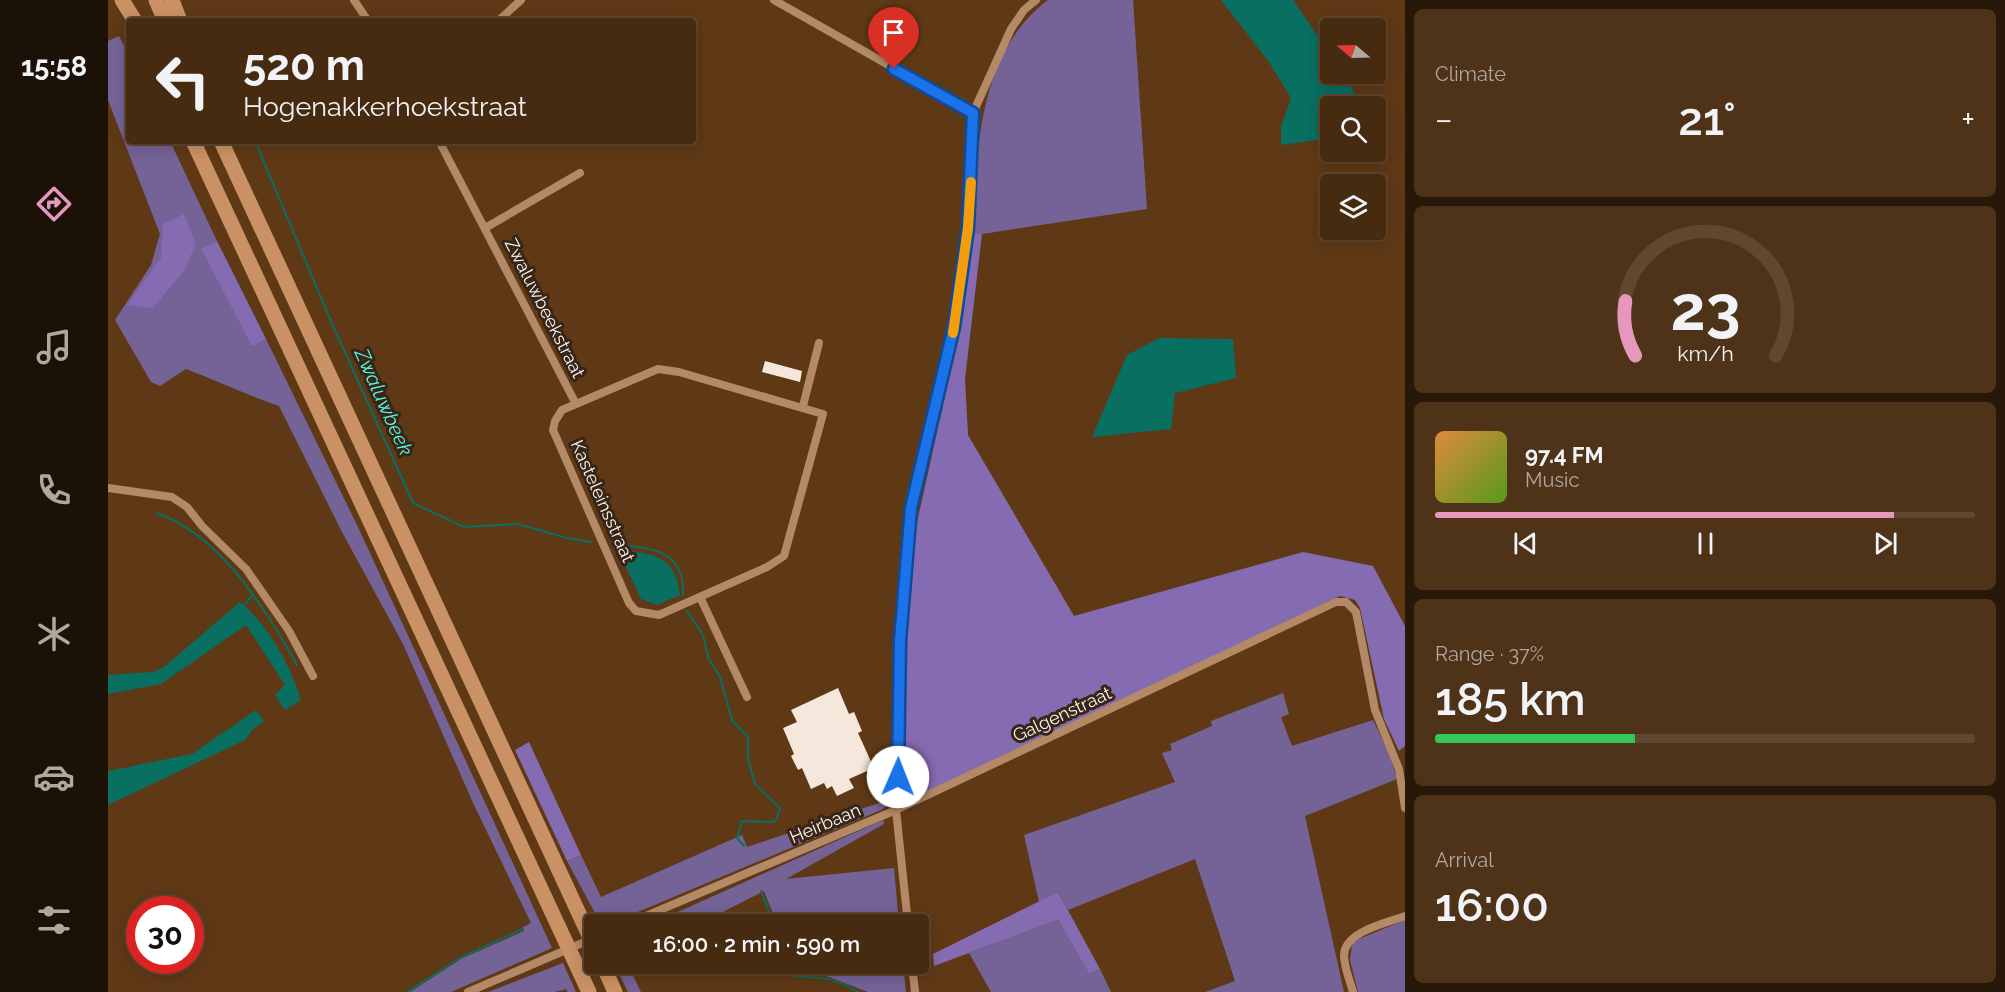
<!DOCTYPE html>
<html lang="en">
<head>
<meta charset="utf-8">
<style>
  :root { --surface:#472b10; --page:#4e3319; --text:#f1f3f6; --muted:#b0a79f; --line:#5f4730; --accent:#e797bd }
  body { margin:0; font-family:Raleway,sans-serif; background:var(--page); color:var(--text); height:100vh; display:flex; flex-direction:column; font-size:22px; white-space:nowrap }
  * { box-sizing:border-box; margin:0 }
  p { font-size:20px; color:var(--muted) }
  .icon { flex:none; width:33px; height:33px; fill:none; stroke:currentColor; stroke-width:2; stroke-linecap:round; stroke-linejoin:round }
  .map { position:relative; flex:1; overflow:hidden }
  .panel { display:flex; flex-direction:column; gap:9px; padding:9px; background:#271809; width:600px }
  .panel>* { flex:none }
  .hud { position:absolute; left:18px; top:18px; width:570px; height:126px; border-radius:6px; box-shadow:0 3px 15px #0003,0 0 0 2px var(--line); background:#472b10; color:var(--text); overflow:hidden }
  .needle { width:39px; rotate:289deg }
  .tools { position:absolute; left:1212px; top:18px; display:grid; gap:12px }
  .tools a { display:grid; place-items:center; width:66px; height:66px; border-radius:6px; background:var(--surface); box-shadow:0 3px 15px #0003,0 0 0 2px var(--line); font-size:30px }
  .speed { position:absolute; left:18px; top:896px; display:flex; gap:12px; font-size:30px; font-weight:700; text-align:center }
  .speed>* { display:grid; place-content:center; width:78px; height:78px; border-radius:50%; background:var(--surface); box-shadow:0 3px 15px #0003,0 0 0 2px var(--line); line-height:1 }
  .speed .limit { border:9px solid #d22; background:#fff; color:#111 }
  .pin { position:absolute; display:grid; place-items:center; width:51px; height:51px; color:#fff; margin:-62px -26px; border-radius:50% 50% 50% 0; rotate:-45deg; box-shadow:0 0 6px #0007 }
  .pin .icon { rotate:45deg }
  .me { position:absolute; width:66px; margin:-33px; rotate:1deg; stroke-linejoin:round; filter:drop-shadow(0 0 4px #0008) }
  .turn { display:flex; align-items:center; gap:21px; height:126px; padding:0 18px; font-size:27px }
  .turn .icon { width:78px; height:78px; stroke-width:2.5 }
  .turn b { display:block; font-size:42px; line-height:51px }
  .big { font-size:45px; font-weight:600; line-height:1.1 }
  .panel .card { flex:1; display:flex; flex-direction:column; justify-content:center; gap:9px; min-width:0; padding:0 21px; border-radius:9px; background:var(--page) }
  .panel .dial { align-items:center; gap:0 }
  .dial svg { height:156px; overflow:visible; fill:none; stroke:var(--line); stroke-width:7; stroke-linecap:round; text-anchor:middle }
  .dial text { fill:var(--text); stroke:none }
  .song { display:flex; align-items:center; gap:18px }
  .cover { width:72px; height:72px; border-radius:9px; background:linear-gradient(135deg,hsl(30 70% 55%),hsl(90 70% 35%)) }
  .played { height:6px; border-radius:3px; background:linear-gradient(90deg,var(--accent) 85%,var(--line) 85%) }
  .keys { display:flex; justify-content:space-around; direction:ltr }
  .heat { display:flex; justify-content:space-between; align-items:center; font-size:33px; direction:ltr }
  .charge { height:9px; border-radius:4px; background:linear-gradient(90deg,#34c759 37%,var(--line) 0) }
  .trip { position:absolute; left:476px; top:914px; width:345px; height:60px; border-radius:6px; background:var(--surface); box-shadow:0 3px 15px #0003,0 0 0 2px var(--line); font-weight:600; line-height:60px; text-align:center }
  main { display:flex; flex:1; min-height:0 }
  .tabs { display:flex; flex-direction:column; width:108px; justify-content:space-around; align-items:center; background:#1c1106; color:var(--muted) }
  .tabs .icon { width:42px; height:42px }
  .tabs .selected { color:var(--accent) }
  .tabs b { font-size:27px; color:var(--text) }
  .map>svg:first-child { display:block }
</style>
</head>
<body>
<main>
<nav class="tabs">
<b>15:58</b>
<svg class="icon selected" aria-label="directions" viewBox="0 0 24 24"><path d="M12 3l9 9-9 9-9-9zM9 14v-3h6M13 9l2 2-2 2"/></svg>
<svg class="icon" aria-label="music" viewBox="0 0 24 24"><path d="M9 18V5l10-2v13"/><circle cx="6" cy="18" r="3"/><circle cx="16" cy="16" r="3"/></svg>
<svg class="icon" aria-label="phone" viewBox="0 0 24 24"><path d="M5 4h4l2 5-3 2q2 4 5 5l2-3 5 2v4C11 20 4 13 5 4z"/></svg>
<svg class="icon" aria-label="climate" viewBox="0 0 24 24"><path d="M12 3v18M4 7l16 10M4 17L20 7"/></svg>
<svg class="icon" aria-label="car" viewBox="0 0 24 24"><path d="M5 17H2v-5l4-1 3-4h7l3 4 3 1v5h-3M9 17h6M6 11h13"/><circle cx="7" cy="17" r="2"/><circle cx="17" cy="17" r="2"/></svg>
<svg class="icon" aria-label="filters" viewBox="0 0 24 24"><path d="M4 7h16M4 17h16"/><circle cx="9" cy="7" r="2"/><circle cx="15" cy="17" r="2"/></svg>
</nav>
<div class="map">
<svg width="1297" height="992" viewBox="0 0 1297 992">
  <rect width="100%" height="100%" fill="#5f3916"/>
  <g fill="#756397">
    <path d="M 940,0 L 1025,0 L 1039,209 L 874,234 L 864,233 C 869,153 869,53 940,0 Z"/>
    <path d="M 11,36 L 21,56 L 21,141 L 62,141 L 109,241 L 94,248 L 144,347 L 158,339 L 249,525 L 444,948 L 343,992 L 302,992 L 353,959 L 416,931 L 415,927 L 423,923 L 366,805 L 295,644 L 234,532 L 171,406 C 139,395 110,381 78,369 L 52,386 L 43,382 L 7,320 L 43,265 L 52,234 L 0,100 L 0,41 Z"/>
    <polygon points="1175,693 1181,714 1173,717 1184,746 1265,720 1281,752 1289,779 1197,816 1236,992 1097,992 1127,981 1087,859 960,910 950,892 931,902 916,835 1067,782 1054,753 1064,750 1062,744 1104,726 1103,721"/>
    <polygon points="780,800 780,805 773,810 506,922 487,913 459,861 473,855 493,897 634,835 639,847"/>
    <polygon points="775,820 776,824 678,879 786,868 791,924 669,924 656,891 591,924 543,924"/>
    <polygon points="950,920 981,974 992,969 1003,992 883,992 861,953"/>
    <polygon points="1297,920 1297,992 1250,992 1242,960 1244,944 1251,939"/>
    <polygon points="455,963 468,992 460,992 458,989 447,992 380,992"/>
    <polygon points="506,963 519,963 533,992 520,992"/>
    <polygon points="683,963 795,963 798,992 760,992 705,971 686,971"/>
  </g>
  <g fill="#856bb1">
    <polygon points="76,214 88,243 77,269 45,308 19,305 53,258 55,224"/>
    <polygon points="864,233 874,234 857,379 860,435 966,616 1195,552 1265,566 1297,626 1297,746 1291,751 1276,719 1252,608 1247,600 1232,596 816,793 800,794 794,781 794,767 801,596 808,527 849,342"/>
    <polygon points="109,241 158,339 144,347 93,248"/>
    <polygon points="421,742 473,855 459,861 407,750"/>
    <polygon points="950,892 992,969 981,974 950,920 826,966 825,954"/>
  </g>
  <g fill="#086f61">
    <polygon points="1113,0 1185,0 1222,54 1222,74 1236,74 1247,94 1238,106 1222,106 1222,138 1173,145 1173,127 1183,98 1161,62"/>
    <polygon points="1051,338 1125,339 1128,378 1067,393 1063,429 984,437 1019,355"/>
    <path d="M 510,550 C 544,553 568,555 572,595 L 549,605 L 533,599 Z"/>
    <path d="M 132,602 C 161,625 182,665 193,700 L 177,710 L 167,695 L 177,685 L 138,625 L 53,684 L 0,694 L 0,675 L 45,672 L 56,667 Z"/>
    <polygon points="148,710 156,721 145,729 137,740 0,805 0,771 84,754"/>
  </g>
  <g fill="none" stroke-linecap="round" stroke-linejoin="round">
    <g stroke="#086f61" stroke-width="2">
      <polyline points="147,141 222,319 305,503 356,527 410,524 459,538 483,542"/>
      <path d="M 48,513 C 111,533 159,611 189,665"/>
      <path d="M 506,545 C 542,546 578,551 575,595"/>
      <polyline points="136,605 145,595"/>
      <polyline points="579,611 595,635 600,657 612,677 624,720 640,737 640,759 647,784 672,808 668,820 665,822 634,821 629,838 636,846"/>
      <polyline points="653,891 666,924"/>
      <path d="M 681,963 L 686,976 C 713,978 726,977 750,992"/>
      <polyline points="299,992 352,958 415,929"/>
    </g>
  </g>
  <g fill="#f5e7dc">
    <polygon points="657,361 694,371 692,382 654,372"/>
    <polygon points="730,688 741,714 746,712 754,731 750,733 766,768 741,779 746,788 729,796 724,786 719,789 716,783 703,789 694,768 690,770 683,756 686,754 675,728 689,722 683,710"/>
  </g>
  <g fill="none" stroke-linecap="round" stroke-linejoin="round">
    <g stroke="#b48965" stroke-width="8">
      <polyline points="246,0 260,21"/>
      <polyline points="666,0 865,113"/>
      <polyline points="390,21 413,0"/>
      <polyline points="331,141 468,404"/>
      <polyline points="377,228 472,173"/>
      <polygon points="550,369 571,372 715,414 676,556 659,567 551,615 528,611 521,603 445,430 447,421 454,410"/>
      <polyline points="695,406 711,343"/>
      <polyline points="0,488 64,497 79,507 94,526 138,569 181,631 205,676"/>
      <polyline points="592,597 639,697"/>
      <polyline points="519,924 788,810 1228,602 1238,602 1248,612 1267,710 1291,769 1297,808"/>
      <polyline points="800,924 788,810 792,641 803,508 846,327 860,228 865,113 903,29 916,10 928,0"/>
      <polyline points="804,963 807,992"/>
      <polyline points="360,992 486,938"/>
      <path d="M 1245,992 C 1242,981 1236,967 1236,955 C 1237,931 1279,923 1297,916"/>
    </g>
    <g stroke="#ca9264" stroke-width="15">
      <polyline points="14,0 27,21"/>
      <polyline points="48,0 57,21"/>
      <polyline points="64,0 72,21"/>
      <polyline points="85,141 481,992"/>
      <polyline points="113,141 486,946"/>
      <polyline points="494,963 507,992"/>
    </g>
  </g>
  <g fill="none" stroke-linecap="round" stroke-linejoin="round">
    <g stroke="#114b97" stroke-width="15">
      <polyline id="route" points="786,69 865,113 860,228 846,327 803,508 792,641 790,777"/>
    </g>
    <use href="#route" stroke="#1a73e8" stroke-width="10"/>
    <polyline stroke="#f59e0b" stroke-width="10" points="845,333 860,228 863,182"/>
  </g>
  <g text-anchor="middle" dominant-baseline="central" stroke-width="6" stroke-linejoin="round" paint-order="stroke">
    <g font-size="18" fill="#fcf3eb" stroke="#372517">
      <text transform="translate(437 308) rotate(63)">Zwaluwbeekstraat</text>
      <text transform="translate(495 501) rotate(66)">Kasteleinsstraat</text>
      <text transform="translate(954 714) rotate(-25)">Galgenstraat</text>
      <text transform="translate(717 823) rotate(-23)">Heirbaan</text>
    </g>
    <g font-size="20" font-style="italic" fill="#57f7dd" stroke="#372517">
      <text transform="translate(276 402) rotate(66)">Zwaluwbeek</text>
    </g>
  </g>
</svg>
<div class="tools">
<a><svg class="needle" viewBox="-14 -14 28 28"><path d="M0-13l5 13h-10z" fill="#e53935"/><path d="M0 13l5-13h-10z" fill="#b0a79f"/></svg></a>
<a><svg class="icon" aria-label="search" viewBox="0 0 24 24"><circle cx="10" cy="10" r="6"/><path d="M15 15l6 6"/></svg></a>
<a><svg class="icon" aria-label="layers" viewBox="0 0 24 24"><path d="M12 4l9 5-9 5-9-5zM3 14l9 5 9-5"/></svg></a>
</div>
<div class="speed"><div class="limit">30</div></div>
<div class="pin" style="left:786px;top:69px;background:#d93025"><svg class="icon" aria-label="arrive" viewBox="0 0 24 24"><path d="M6 21V4h12l-3 4 3 4H6"/></svg></div>
<svg class="me" style="left:790px;top:777px" viewBox="-20 -20 40 40"><circle r="19" fill="#fff"/><path d="M0-13L10 11 0 6-10 11z" fill="#1a73e8"/></svg>
<div class="trip">16:00 · 2 min · 590 m</div>
<div class="hud">
<div class="turn"><svg class="icon" aria-label="left" viewBox="0 0 24 24"><path d="M17 20v-9H6M10 6l-5 5 5 5"/></svg><div><b>520 m</b>Hogenakkerhoekstraat</div></div>
</div>
</div>
<section class="panel">
<div class="card"><p>Climate</p>
<div class="heat"><a>−</a><b class="big">21°</b><a>+</a></div>
</div>
<div class="card dial"><svg viewBox="0 0 100 80">
<path d="M14 69A42 42 0 1 1 86 69"/>
<path d="M14 69A42 42 0 0 1 9 41" stroke="#e797bd"/>
<text x="50" y="56" font-size="32" font-weight="700">23</text>
<text x="50" y="72" font-size="11">km/h</text>
</svg></div>
<div class="card">
<div class="song"><i class="cover"></i><div><b>97.4 FM</b><p>Music</p></div></div>
<div class="played"></div>
<div class="keys"><svg class="icon" aria-label="previous" viewBox="0 0 24 24"><path d="M18 5L8 12l10 7zM5 5v14"/></svg><svg class="icon" aria-label="pause" viewBox="0 0 24 24"><path d="M8 5v14M16 5v14"/></svg><svg class="icon" aria-label="next" viewBox="0 0 24 24"><path d="M6 5l10 7-10 7zM19 5v14"/></svg></div>
</div>
<div class="card"><p>Range · 37%</p><b class="big">185 km</b><div class="charge"></div></div>
<div class="card"><p>Arrival</p><b class="big">16:00</b></div>
</section>
</main>
</body>
</html>
